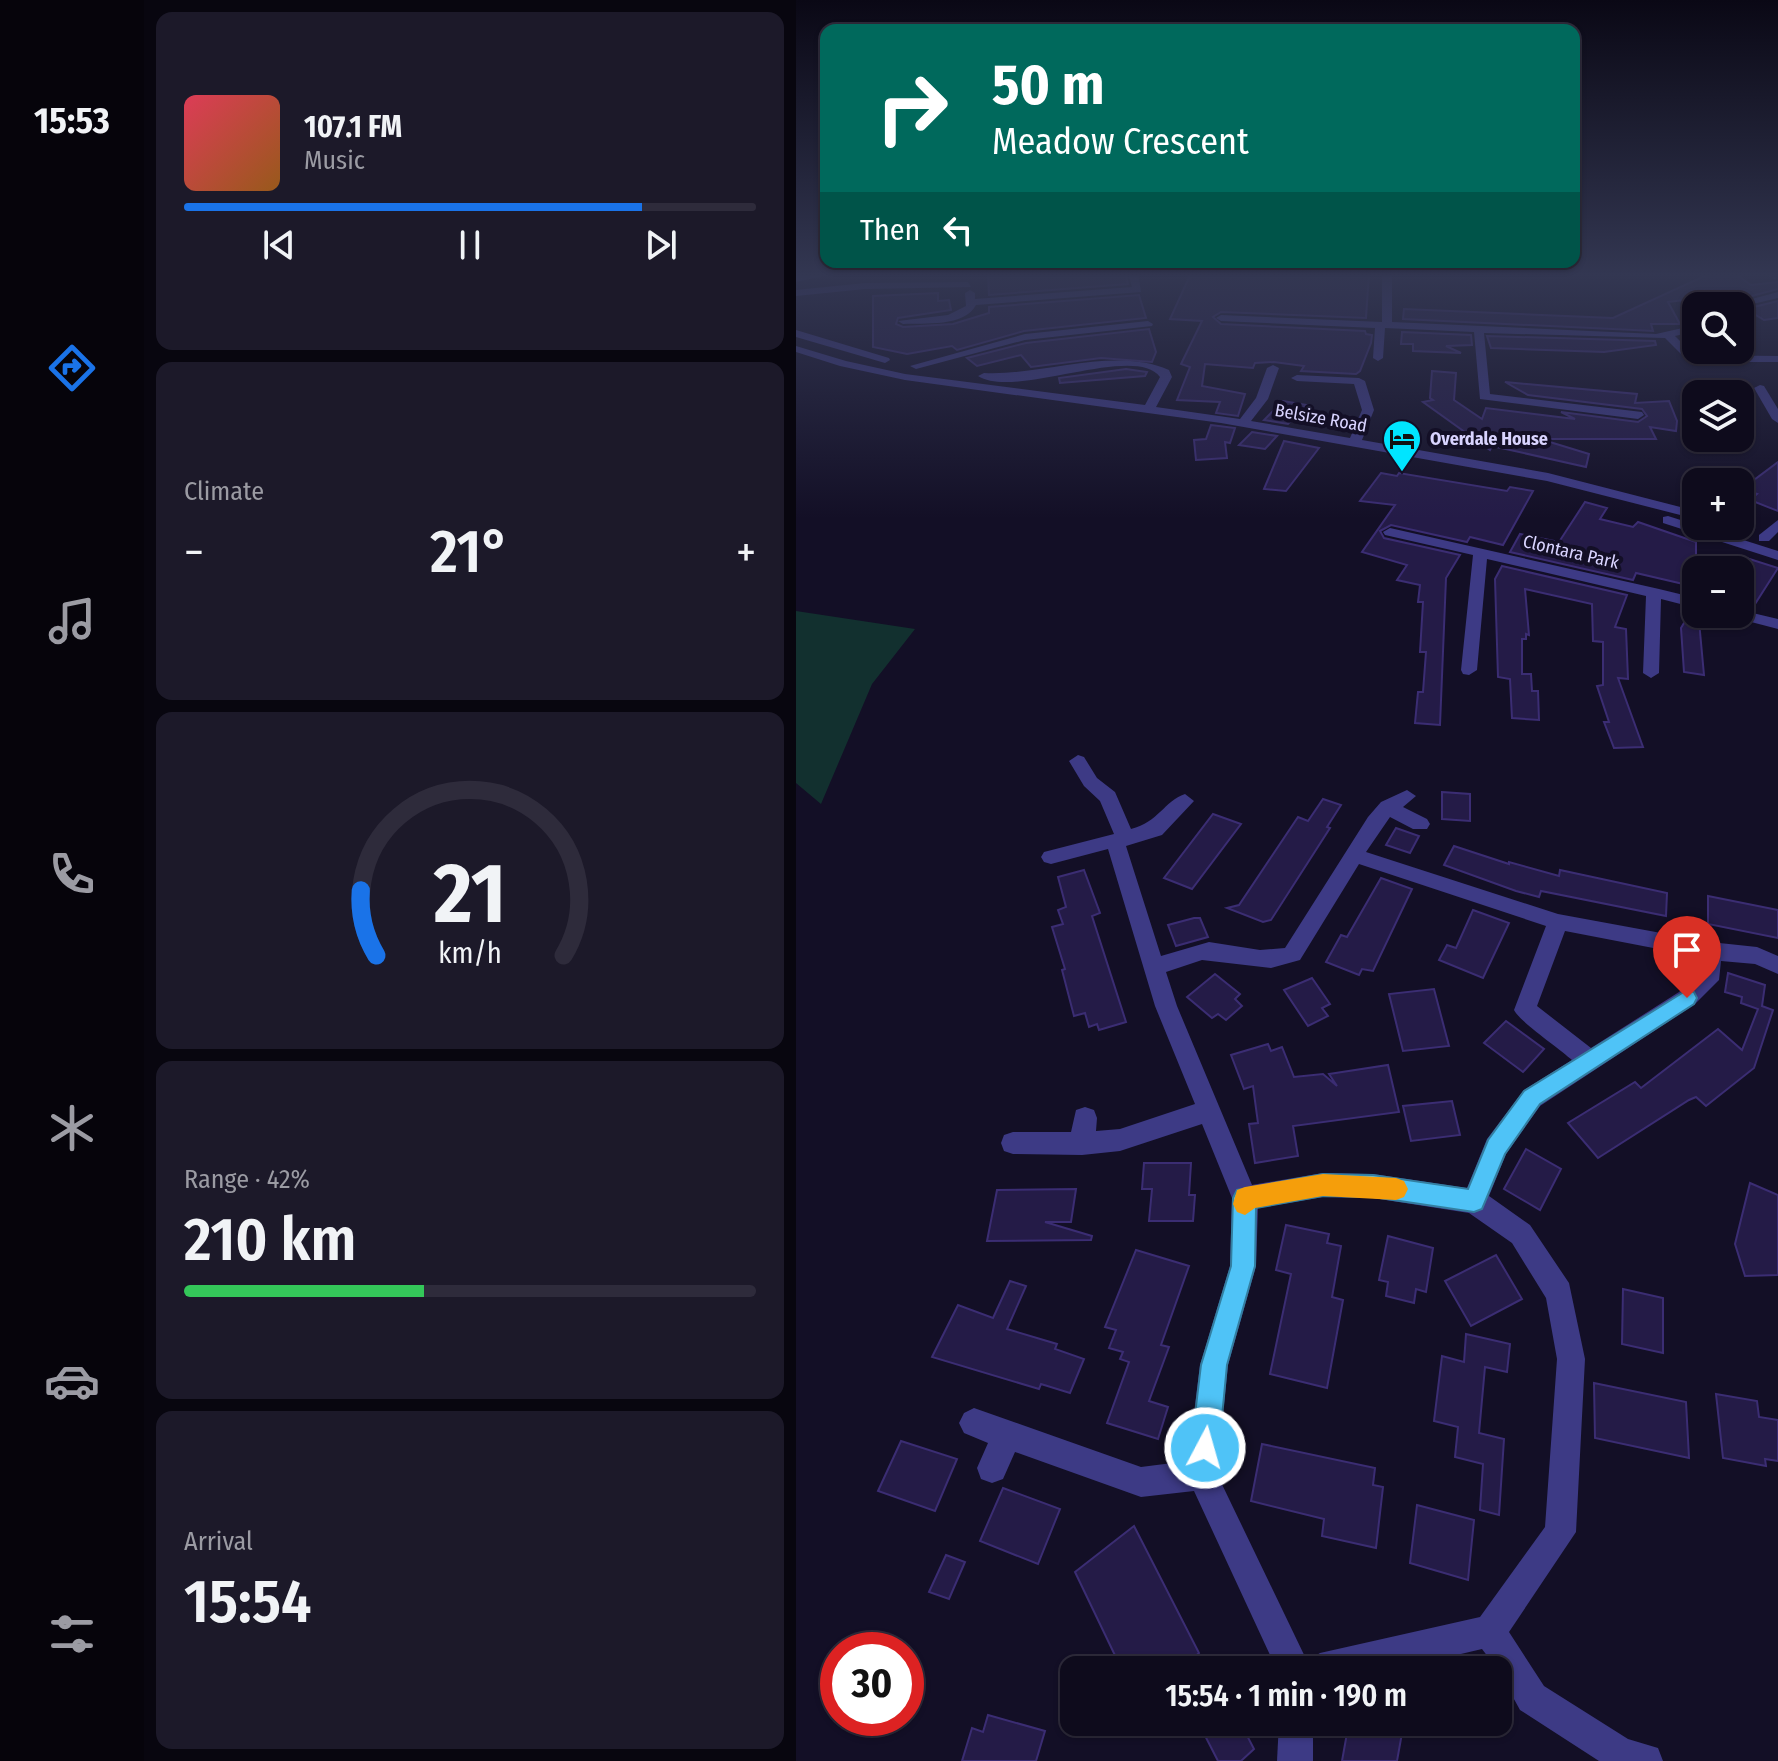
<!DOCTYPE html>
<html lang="en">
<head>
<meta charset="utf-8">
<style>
  :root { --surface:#0e0b1c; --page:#1c1929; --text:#f1f3f6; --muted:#9b9ba3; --line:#2e2b3b; --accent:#1a73e8 }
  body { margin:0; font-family:"Fira Sans Condensed",sans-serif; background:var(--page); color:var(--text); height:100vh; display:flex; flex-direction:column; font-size:30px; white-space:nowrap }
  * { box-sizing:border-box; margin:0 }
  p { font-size:26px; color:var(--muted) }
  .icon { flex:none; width:44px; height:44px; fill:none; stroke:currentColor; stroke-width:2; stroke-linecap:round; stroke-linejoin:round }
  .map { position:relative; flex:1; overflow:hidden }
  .drawer { display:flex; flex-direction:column; gap:12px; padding:12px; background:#08060f; width:652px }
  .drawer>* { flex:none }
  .top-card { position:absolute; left:24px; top:24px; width:760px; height:244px; border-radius:16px; box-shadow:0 2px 6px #0004,0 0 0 2px var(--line); background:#00695c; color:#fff; overflow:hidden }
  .fabs { position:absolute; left:886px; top:292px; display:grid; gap:16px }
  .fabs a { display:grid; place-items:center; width:72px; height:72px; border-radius:16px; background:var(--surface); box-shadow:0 2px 6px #0004,0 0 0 2px var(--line); font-size:40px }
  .speed { position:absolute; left:24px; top:1632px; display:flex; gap:16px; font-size:40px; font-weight:700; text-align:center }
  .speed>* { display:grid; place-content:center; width:104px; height:104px; border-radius:50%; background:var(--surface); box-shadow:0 2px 6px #0004,0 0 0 2px var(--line); line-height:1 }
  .speed .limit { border:12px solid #d22; background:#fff; color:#111 }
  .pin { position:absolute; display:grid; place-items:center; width:68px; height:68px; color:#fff; margin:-82px -34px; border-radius:50% 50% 50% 0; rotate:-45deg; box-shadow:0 0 8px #0007 }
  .pin .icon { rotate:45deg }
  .me { position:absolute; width:88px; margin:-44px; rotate:6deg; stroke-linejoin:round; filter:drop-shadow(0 0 6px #0008) }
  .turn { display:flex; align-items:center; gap:28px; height:168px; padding:0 40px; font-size:36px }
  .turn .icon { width:104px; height:104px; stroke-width:2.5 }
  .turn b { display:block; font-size:56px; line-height:68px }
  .then { display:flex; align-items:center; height:76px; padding:0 40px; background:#0003; gap:16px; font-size:30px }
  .big { font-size:60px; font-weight:600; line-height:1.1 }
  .drawer .card { flex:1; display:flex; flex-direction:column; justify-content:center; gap:12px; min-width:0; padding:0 28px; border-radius:16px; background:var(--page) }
  .drawer .dial { align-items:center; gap:0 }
  .dial svg { height:208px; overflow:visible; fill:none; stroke:var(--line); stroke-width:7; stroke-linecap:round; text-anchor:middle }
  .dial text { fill:var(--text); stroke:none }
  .song { display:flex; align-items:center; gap:24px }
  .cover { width:96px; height:96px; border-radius:12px; background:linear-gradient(135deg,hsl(350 70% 55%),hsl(30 70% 35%)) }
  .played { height:8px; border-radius:4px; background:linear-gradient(90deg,var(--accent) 80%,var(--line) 80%) }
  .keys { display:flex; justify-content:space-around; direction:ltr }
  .heat { display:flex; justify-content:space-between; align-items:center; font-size:44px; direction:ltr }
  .charge { height:12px; border-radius:6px; background:linear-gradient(90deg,#34c759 42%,var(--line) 0) }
  .trip { position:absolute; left:264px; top:1656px; width:452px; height:80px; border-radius:16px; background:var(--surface); box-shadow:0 2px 6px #0004,0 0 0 2px var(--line); font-weight:600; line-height:80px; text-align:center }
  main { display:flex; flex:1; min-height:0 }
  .tabs { display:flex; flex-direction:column; width:144px; justify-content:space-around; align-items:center; background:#06040b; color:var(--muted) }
  .tabs .icon { width:56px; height:56px }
  .tabs .on { color:var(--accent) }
  .tabs b { font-size:36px; color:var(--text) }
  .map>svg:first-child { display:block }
</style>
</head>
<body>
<main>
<nav class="tabs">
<b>15:53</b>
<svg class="icon on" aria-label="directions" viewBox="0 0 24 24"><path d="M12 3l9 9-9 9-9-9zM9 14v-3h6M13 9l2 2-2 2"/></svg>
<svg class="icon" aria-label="music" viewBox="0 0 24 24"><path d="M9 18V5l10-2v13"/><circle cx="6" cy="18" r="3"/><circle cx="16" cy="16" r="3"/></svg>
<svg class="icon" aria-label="phone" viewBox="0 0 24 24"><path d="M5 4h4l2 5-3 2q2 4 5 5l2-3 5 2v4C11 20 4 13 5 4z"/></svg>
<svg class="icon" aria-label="climate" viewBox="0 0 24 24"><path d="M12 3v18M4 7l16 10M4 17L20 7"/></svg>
<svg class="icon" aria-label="car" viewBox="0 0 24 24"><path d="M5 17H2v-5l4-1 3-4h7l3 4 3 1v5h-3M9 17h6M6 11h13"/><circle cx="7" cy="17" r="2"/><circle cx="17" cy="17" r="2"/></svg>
<svg class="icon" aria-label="filters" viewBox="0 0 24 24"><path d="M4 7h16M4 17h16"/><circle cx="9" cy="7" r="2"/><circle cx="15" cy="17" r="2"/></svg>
</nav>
<section class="drawer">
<div class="card">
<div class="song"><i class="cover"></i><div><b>107.1 FM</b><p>Music</p></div></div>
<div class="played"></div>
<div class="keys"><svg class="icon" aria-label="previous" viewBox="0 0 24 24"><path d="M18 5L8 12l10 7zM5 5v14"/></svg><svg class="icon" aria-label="pause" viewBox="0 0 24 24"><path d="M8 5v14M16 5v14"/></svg><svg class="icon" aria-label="next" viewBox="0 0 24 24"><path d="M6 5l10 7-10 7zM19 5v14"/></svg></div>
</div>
<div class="card"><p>Climate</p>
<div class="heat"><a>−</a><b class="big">21°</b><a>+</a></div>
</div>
<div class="card dial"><svg viewBox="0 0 100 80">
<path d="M14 69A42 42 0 1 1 86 69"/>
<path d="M14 69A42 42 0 0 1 8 44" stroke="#1a73e8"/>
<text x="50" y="56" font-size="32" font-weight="700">21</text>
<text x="50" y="72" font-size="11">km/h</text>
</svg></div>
<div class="card"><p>Range · 42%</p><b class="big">210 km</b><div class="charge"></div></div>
<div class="card"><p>Arrival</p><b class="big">15:54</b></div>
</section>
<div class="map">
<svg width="982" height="1761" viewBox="0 0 982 1761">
  <rect width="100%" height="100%" fill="#130f26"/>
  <polygon fill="#12302f" points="0,611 119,629 76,684 25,804 0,783"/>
  <g fill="#241b47" stroke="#3b2d73" stroke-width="2">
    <polygon points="229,273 329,273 332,284 193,295 192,275"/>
    <polygon points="395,273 573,273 570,318 425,312 417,317 425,324 569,331 570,334 576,335 575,343 564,371 560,374 505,371 508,366 478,362 459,363 457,368 409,364 406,386 449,394 442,416 420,413 424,402 381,400 394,367 385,364 406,321 374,319"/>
    <polygon points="915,273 938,273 955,285 982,282 982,289 937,301 928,295 872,302 884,324 855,324 857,331 607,319 608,309 817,318"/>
    <polygon points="142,293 142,301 153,300 155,310 102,318 100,324 107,327 157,324 193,313 193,307 343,295 350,318 228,331 161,350 156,346 111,354 77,347 77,296"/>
    <polygon points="982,301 982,318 968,320 950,309"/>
    <polygon points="353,329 360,352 356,362 305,358 235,367 225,355 181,366 171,358 230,343"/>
    <polygon points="606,332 675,335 676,345 650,346 665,353 617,351 617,344 605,344"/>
    <polygon points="691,336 859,341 860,345 808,352 695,348"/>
    <polygon points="330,369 351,372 349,376 264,383 263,378"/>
    <polygon points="636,371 660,373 658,400 686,419 690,408 779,419 765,412 842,422 851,416 846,409 732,395 709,382 841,394 839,403 873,401 881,421 880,431 854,427 860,439 744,439 793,454 790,467 696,446 694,450 627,402 637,400 634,398"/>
    <polygon points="487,401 510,405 492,424 468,420"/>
    <polygon points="415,425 439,428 434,443 429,442 431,458 400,460 398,440 410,439"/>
    <polygon points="456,432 481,436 469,449 443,445"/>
    <polygon points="488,441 523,448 490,491 468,489"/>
    <polygon points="982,462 982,511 954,500 961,494 946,489"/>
    <polygon points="585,473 601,476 603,473 711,491 714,487 737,491 707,545 674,537 671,542 595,525 584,531 588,538 664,555 650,578 644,725 619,723 622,692 627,692 630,652 624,652 627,602 622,602 624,585 601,580 611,565 566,552 599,505 564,501"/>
    <polygon points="789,502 811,508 804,519 837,527 842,522 900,542 900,587 840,573 837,580 714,552 724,534 763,542"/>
    <polygon points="944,556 982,568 959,604 944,600"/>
    <polygon points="706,566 831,595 819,627 830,629 832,679 822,678 847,747 818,748 808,722 813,722 801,686 807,685 807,642 797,641 796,604 729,589 733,635 730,634 730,639 726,639 726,674 735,674 736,691 742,691 743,720 716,718 714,679 702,677 699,579"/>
    <polygon points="891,618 903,621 908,675 888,672 885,628"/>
    <polygon points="646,792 674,794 674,821 646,819"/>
    <polygon points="527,799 545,805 531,827 534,828 475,920 467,922 431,908 443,905 502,817 512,821"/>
    <polygon points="417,814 445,824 396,889 368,878"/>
    <polygon points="600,828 623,836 614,853 590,845"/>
    <polygon points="658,846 713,864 713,862 763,876 764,870 871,893 870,916 745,891 743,897 720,891 648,865"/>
    <polygon points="288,870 304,913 296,916 330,1022 303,1030 301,1024 293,1027 289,1013 278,1016 266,970 269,969 256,927 267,924 262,910 270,907 262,877"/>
    <polygon points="585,878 616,889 577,971 566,969 563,975 530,962 545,935 551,937"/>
    <polygon points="912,896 982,910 982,938 912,924"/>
    <polygon points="677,910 713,923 687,978 643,960 651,945 660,948"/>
    <polygon points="398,918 404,918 412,937 380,946 372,925"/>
    <polygon points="932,973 969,985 966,1006 977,1010 958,1068 910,1106 900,1097 893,1100 802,1158 772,1123 839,1082 845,1088 922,1029 946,1050 962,1009 945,1003 946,997 929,992"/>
    <polygon points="419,974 444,994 439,999 446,1006 430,1020 422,1014 416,1018 391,997"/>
    <polygon points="516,978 534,1004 526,1008 532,1016 512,1026 488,990"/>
    <polygon points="638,989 653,1046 607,1051 593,994"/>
    <polygon points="710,1021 748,1049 727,1072 688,1043"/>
    <polygon points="472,1044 475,1051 486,1047 498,1077 527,1074 541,1086 533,1074 592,1065 603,1112 497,1126 502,1156 459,1163 453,1124 462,1123 457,1086 448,1089 435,1055"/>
    <polygon points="656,1101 664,1135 615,1141 607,1106"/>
    <polygon points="730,1149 765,1169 744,1210 708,1189"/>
    <polygon points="348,1163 395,1163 393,1195 399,1195 397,1221 353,1221 356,1189 346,1189"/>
    <polygon points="954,1183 982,1195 982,1275 949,1276 939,1244"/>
    <polygon points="280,1189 275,1222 249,1222 296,1236 295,1240 191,1241 201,1190"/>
    <polygon points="490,1225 533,1234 531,1243 545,1246 536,1297 547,1300 531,1388 474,1374 495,1274 480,1270"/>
    <polygon points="592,1236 637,1248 630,1292 620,1289 618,1303 590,1296 592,1282 583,1280"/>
    <polygon points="340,1250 393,1266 365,1345 373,1347 353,1401 372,1407 362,1439 311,1423 333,1362 324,1359 327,1352 313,1348 320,1330 309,1327"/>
    <polygon points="700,1255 726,1299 675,1326 649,1281"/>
    <polygon points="214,1281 230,1286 211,1329 261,1344 259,1349 288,1359 274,1393 245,1384 243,1389 136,1357 162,1305 197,1318"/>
    <polygon points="827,1289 867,1298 867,1353 826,1344"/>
    <polygon points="670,1334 714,1344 711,1372 689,1367 683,1433 708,1439 703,1515 684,1510 687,1464 659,1457 662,1427 638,1421 646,1356 668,1362"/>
    <polygon points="798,1383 890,1402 893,1458 799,1438"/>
    <polygon points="920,1394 961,1401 963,1417 982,1420 982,1461 969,1459 970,1466 927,1458"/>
    <polygon points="105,1441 161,1459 139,1511 82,1491"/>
    <polygon points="466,1444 579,1468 577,1485 587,1487 580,1548 526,1536 528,1519 455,1501"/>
    <polygon points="207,1488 264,1509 242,1564 184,1541"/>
    <polygon points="621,1505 678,1520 672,1580 614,1563"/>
    <polygon points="338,1526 403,1653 384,1670 326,1670 279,1572"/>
    <polygon points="150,1555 169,1562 153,1599 133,1592"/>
    <polygon points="192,1715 249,1731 240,1761 166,1761 176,1728 187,1732"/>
    <polygon points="402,1722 444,1722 458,1749 445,1761 422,1761"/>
    <polygon points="553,1722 608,1722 601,1761 546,1761"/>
  </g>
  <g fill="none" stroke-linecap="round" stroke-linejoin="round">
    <g stroke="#2fb8b0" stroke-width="2" stroke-dasharray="2 3" stroke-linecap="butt">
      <polyline points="969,273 982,280"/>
      <polyline points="892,315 888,306 920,302"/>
    </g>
    <g fill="#3d3a85" fill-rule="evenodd">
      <polygon points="19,273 41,273 0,282 0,276"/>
      <path d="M 332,273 L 342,273 L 345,292 L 180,305 C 169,327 128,323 107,324 L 102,321 L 152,315 L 170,306 L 169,293 L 174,290 L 179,293 L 179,299 L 336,287 Z"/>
      <polygon points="586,273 596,273 596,322 860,334 900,325 900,331 879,336 898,355 982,356 982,362 903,362 890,359 869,338 688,333 694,394 846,412 848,415 842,419 684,399 678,332 589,328 587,358 582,361 577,358 579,328 425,321 420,318 425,315 586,322"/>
      <polygon points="172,282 175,287 69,289 0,296 0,290 69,283"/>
      <polygon points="982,292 982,298 944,307 930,306"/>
      <polygon points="352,321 357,324 356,326 229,340 120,369 114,366 229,334"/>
      <polygon points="0,330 93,358 94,360 89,363 0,337"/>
      <path d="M 0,346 L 50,361 L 109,374 L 349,405 L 364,377 C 338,343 219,400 182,376 L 188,373 C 248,376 317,346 373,370 L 376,377 L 360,407 L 444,419 L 460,398 L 471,368 L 477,365 L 483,368 L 472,399 L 455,421 L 554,438 L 566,410 L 558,384 L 501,381 L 495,378 L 501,375 L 563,378 L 569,381 L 578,410 L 566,440 L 752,473 L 900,511 L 900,519 L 751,481 L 425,423 L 109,380 L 44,366 L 0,352 Z"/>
      <polygon points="964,385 968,386 982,409 982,423 976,419 958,388"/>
      <polygon points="872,516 982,551 982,560 867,523 867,517"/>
      <polygon points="982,520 982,532 973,541 963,541 963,535"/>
      <polygon points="594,528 863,589 900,598 900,608 865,599 863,673 855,678 847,673 850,596 691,559 681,670 673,675 667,674 665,670 677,555 589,535 587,532"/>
      <polygon points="944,610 982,619 982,629 936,617 933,614 944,614"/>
      <path d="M 282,755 L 288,757 L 301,778 L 319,792 L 335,829 C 363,822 368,801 389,794 L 398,801 L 366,835 L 330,846 L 365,956 L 413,942 L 464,950 L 489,948 L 572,817 L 585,802 L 611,790 L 620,796 L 607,807 L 631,819 L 634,824 L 631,829 L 617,829 L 594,817 L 570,852 L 762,914 L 914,942 L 961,947 L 982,956 L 982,974 L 959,964 L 925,961 L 923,980 L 899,1004 L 744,1106 L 710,1154 L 693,1196 L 734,1225 L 773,1283 L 789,1359 L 780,1532 L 713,1632 L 748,1686 L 832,1739 L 862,1748 L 867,1761 L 803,1761 L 724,1710 L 702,1670 L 686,1649 L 597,1670 L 481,1670 L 398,1491 L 345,1497 L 219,1452 L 207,1479 L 196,1483 L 185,1479 L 181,1468 L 192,1443 L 168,1433 L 163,1423 L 168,1413 L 178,1408 L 345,1467 L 392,1461 L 404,1365 L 434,1266 L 436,1198 L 406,1124 L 324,1151 L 286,1155 L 217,1154 L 208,1151 L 205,1143 L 208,1135 L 217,1132 L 275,1132 L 280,1110 L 289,1107 L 298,1110 L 301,1118 L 300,1131 L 324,1129 L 399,1104 L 359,1006 L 312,849 L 255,864 L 248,862 L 245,857 L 248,852 L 318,834 L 304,801 L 288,786 L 273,761 ZM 563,864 L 750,926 L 718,1010 C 724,1022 763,1048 776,1060 L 728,1090 L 691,1139 L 671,1188 L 577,1174 L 527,1173 L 456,1185 L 381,1006 L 370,972 L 406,960 L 475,968 L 504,960 ZM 769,931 L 904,957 L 904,971 L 883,992 L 795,1048 L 741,1006 ZM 527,1197 L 577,1198 L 673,1213 L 716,1243 L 750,1298 L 761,1359 L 749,1527 L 684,1617 L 524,1653 L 511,1661 L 421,1474 L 432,1365 L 460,1266 L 462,1208 Z"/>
      <polygon points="483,1722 517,1722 517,1761 481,1761"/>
    </g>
  </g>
  <linearGradient id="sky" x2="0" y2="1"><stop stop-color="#0a0815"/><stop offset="0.53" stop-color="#333752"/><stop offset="1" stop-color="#333752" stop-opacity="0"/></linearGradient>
  <rect width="982" height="519" fill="url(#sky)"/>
  <polygon fill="#4fc3f7" stroke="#337fa1" stroke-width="2" points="891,990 898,992 901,998 898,1004 744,1104 709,1154 686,1209 678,1212 577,1197 527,1196 460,1208 459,1266 431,1365 423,1448 419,1457 409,1461 399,1457 395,1448 405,1365 435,1266 437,1198 441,1190 527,1174 577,1175 672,1189 692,1140 728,1091"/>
  <polygon fill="#f59e0b" points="527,1174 600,1178 608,1181 612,1189 608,1197 600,1200 527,1196 459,1208 449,1215 441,1212 437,1204 441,1190 449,1187"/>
  <defs>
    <g id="hotel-pin" transform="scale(2)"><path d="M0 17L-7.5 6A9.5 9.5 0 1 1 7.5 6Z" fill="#00e5ff" stroke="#130f26"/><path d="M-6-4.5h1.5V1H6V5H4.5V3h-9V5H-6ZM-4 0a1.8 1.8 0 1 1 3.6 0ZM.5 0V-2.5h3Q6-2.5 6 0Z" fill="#111"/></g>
  </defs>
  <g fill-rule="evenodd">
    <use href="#hotel-pin" x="606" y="439"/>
  </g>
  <g text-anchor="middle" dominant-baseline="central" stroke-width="8" stroke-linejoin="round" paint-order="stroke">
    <g font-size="18" fill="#d9d4ff" stroke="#130f26">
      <text transform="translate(525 418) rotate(10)">Belsize Road</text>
      <text transform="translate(775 552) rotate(13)">Clontara Park</text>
    </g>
    <g font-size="18" font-weight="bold" fill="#d9d4ff" stroke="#130f26" text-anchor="start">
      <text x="634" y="439">Overdale House</text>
    </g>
  </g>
</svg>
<div class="fabs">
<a><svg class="icon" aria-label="search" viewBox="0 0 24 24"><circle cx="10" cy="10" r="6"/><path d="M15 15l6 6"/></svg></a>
<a><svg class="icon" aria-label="layers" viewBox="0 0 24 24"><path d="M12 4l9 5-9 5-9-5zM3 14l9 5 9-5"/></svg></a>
<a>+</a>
<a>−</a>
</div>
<div class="speed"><div class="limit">30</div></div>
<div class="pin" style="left:891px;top:998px;background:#d93025"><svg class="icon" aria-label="arrive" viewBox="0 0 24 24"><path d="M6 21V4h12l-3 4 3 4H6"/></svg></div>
<svg class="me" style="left:409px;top:1448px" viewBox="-20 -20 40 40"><circle r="17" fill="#4fc3f7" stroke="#fff" stroke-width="3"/><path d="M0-11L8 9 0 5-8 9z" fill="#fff"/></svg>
<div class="trip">15:54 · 1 min · 190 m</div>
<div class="top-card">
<div class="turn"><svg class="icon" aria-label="right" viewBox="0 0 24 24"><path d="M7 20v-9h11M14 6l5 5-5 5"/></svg><div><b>50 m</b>Meadow Crescent</div></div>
<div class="then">Then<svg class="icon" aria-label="left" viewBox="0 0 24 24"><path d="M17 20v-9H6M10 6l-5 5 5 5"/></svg></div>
</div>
</div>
</main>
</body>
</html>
